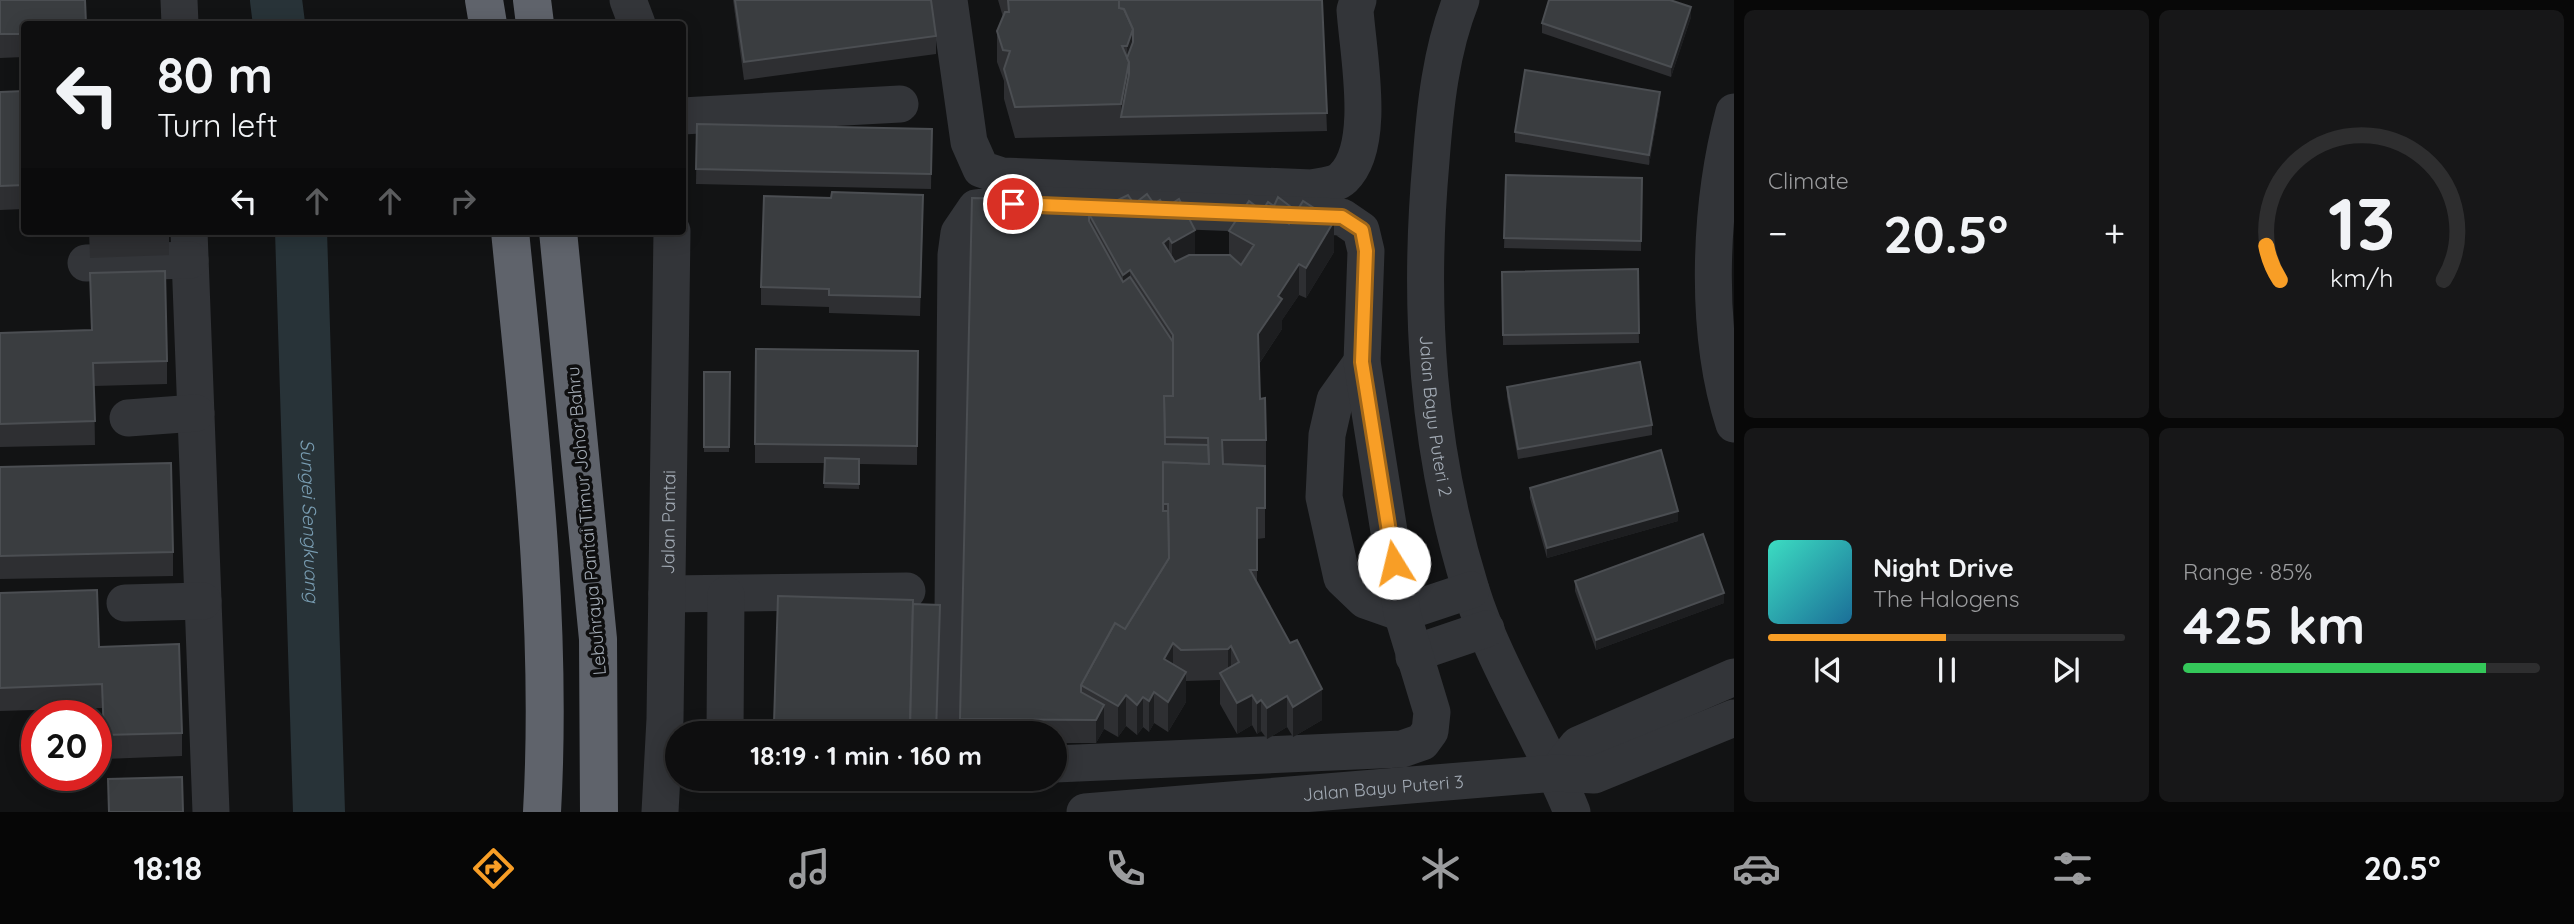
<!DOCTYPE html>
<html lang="en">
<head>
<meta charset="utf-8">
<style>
  :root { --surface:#0e0e0f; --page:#171718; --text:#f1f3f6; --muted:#9b9c9e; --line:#2e2e2f; --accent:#f89e26 }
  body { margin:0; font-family:Quicksand,sans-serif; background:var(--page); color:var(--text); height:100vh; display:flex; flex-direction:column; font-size:26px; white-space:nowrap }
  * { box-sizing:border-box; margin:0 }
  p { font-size:23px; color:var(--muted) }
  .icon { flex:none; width:38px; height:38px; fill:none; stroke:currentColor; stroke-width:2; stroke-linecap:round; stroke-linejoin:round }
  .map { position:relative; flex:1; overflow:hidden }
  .details { display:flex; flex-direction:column; gap:10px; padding:10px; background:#080808; width:840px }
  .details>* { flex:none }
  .guide { position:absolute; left:21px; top:21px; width:665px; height:214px; border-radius:7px; box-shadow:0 4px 18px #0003,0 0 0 2px var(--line); background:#0e0e0f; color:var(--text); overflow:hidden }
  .speed { position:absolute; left:21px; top:700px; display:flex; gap:14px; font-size:35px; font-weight:700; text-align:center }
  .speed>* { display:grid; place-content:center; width:91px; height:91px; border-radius:50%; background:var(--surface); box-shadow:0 4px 18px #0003,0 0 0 2px var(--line); line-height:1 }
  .speed .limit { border:10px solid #d22; background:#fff; color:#111 }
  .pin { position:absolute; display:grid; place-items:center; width:60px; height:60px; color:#fff; margin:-30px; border:4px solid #fff; border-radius:50%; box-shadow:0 2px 7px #0007 }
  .me { position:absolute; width:77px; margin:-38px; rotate:351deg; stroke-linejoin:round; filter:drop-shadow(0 0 5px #0008) }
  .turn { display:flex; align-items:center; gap:24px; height:147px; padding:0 21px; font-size:32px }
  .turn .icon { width:91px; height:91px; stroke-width:2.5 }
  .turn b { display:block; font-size:49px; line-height:60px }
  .lanes { display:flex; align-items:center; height:66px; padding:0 21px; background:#0003; justify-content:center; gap:35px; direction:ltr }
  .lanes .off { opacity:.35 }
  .big { font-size:52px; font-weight:700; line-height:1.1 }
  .details .widget { flex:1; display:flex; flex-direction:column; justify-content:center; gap:10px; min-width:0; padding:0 24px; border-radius:10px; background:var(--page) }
  .details .dial { align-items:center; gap:0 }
  .dial svg { height:182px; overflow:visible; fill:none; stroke:var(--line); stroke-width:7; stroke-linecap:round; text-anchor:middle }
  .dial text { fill:var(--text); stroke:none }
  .song { display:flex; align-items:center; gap:21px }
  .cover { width:84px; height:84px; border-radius:10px; background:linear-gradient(135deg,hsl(170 70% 55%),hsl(200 70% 35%)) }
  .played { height:7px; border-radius:4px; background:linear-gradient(90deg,var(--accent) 50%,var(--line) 50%) }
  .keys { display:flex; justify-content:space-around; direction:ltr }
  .heat { display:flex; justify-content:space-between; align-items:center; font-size:38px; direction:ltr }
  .charge { height:10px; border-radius:5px; background:linear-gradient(90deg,#34c759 85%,var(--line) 0) }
  .details .tiles { flex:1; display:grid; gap:10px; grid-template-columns:repeat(2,1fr) }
  .trip { position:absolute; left:665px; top:721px; width:402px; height:70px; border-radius:35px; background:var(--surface); box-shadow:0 4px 18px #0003,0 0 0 2px var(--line); font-weight:700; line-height:70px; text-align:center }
  .dock { display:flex; height:112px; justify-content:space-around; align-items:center; background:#060606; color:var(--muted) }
  .dock .icon { width:49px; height:49px }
  .dock .on { color:var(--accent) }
  .dock b { font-size:32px; color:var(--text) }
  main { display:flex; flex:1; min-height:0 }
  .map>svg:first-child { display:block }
</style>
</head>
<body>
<main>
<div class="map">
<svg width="1734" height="812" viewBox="0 0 1734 812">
  <rect width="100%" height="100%" fill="#121314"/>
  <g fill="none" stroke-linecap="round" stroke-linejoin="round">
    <g stroke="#283338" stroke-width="52">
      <polyline points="276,0 279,24"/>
      <path id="s1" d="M 301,231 L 319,812"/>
    </g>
    <g stroke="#333539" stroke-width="37">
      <polyline points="179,0 180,24"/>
      <polyline points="628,0 637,24"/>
      <path d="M 949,0 L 969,142 L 981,169 L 1002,176 L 1312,188 C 1321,186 1336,185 1343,178 C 1377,146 1358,54 1355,10 L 1358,0"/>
      <path id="s2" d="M 1461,0 C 1441,50 1435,107 1431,161 C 1418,307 1427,449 1471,590 C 1495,667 1542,737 1572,812"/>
      <path d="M 1734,112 C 1709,205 1704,332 1734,424"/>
      <polyline points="682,116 900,104"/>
      <polyline points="189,231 211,812"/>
      <polyline points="86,263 190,260"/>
      <polyline points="1362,362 1335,400 1327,435 1324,497 1342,578 1365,600 1402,613 1471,590"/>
      <polyline points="128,418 196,413"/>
      <polyline points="667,594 907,591"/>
      <polyline points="125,603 203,601"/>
      <polyline points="1414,657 1430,648 1486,629"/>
      <polyline points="725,733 726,595"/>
      <polyline points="952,733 956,255 959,233 976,208 1013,204 1342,217 1361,230 1366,251 1362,362 1402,613 1432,712 1430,731 1422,742 1402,749 1055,764"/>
      <polyline points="1556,773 1578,745 1734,677"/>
      <path id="s3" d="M 660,812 L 665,719 L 672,231"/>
      <path id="s4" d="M 1085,812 L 1556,773 L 1594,775 L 1734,718"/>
    </g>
    <g stroke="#5f636b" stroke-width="38">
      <polyline points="484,0 488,24"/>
      <polyline points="532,0 535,24"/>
      <path d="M 510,231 C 529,424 553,618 542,812"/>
      <polyline points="558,231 598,639 599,812"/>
    </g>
  </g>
  <g fill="#2e2f32">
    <polygon points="0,0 24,24 24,57 0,58"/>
    <polygon points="733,0 931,0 936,36 936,54 744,80"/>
    <polygon points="998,0 1322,0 1327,131 1015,138 1004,99 1004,81 997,62 997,31 1003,17"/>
    <polygon points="1691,17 1671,77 1542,33 1542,23"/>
    <polygon points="24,91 24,209 0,210 0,92"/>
    <polygon points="1660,102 1649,165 1515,142 1515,132"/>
    <polygon points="697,124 932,129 931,189 696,184"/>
    <polygon points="1506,175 1642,178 1641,251 1504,248"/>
    <polygon points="972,198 1095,211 1134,204 1154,204 1195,255 1229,255 1229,231 1262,211 1291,220 1334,252 1306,298 1299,295 1282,320 1282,329 1259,364 1260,399 1266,440 1266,470 1265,470 1265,538 1257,539 1257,583 1322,720 1293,737 1287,727 1267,739 1261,731 1257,734 1252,725 1237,734 1220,704 1220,680 1186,681 1186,702 1168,732 1154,723 1149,732 1143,727 1137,735 1126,726 1118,737 1104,729 1096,743 1055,743 1055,733 960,733"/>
    <polygon points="923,213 920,316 829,313 829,307 761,305 761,287"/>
    <polygon points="89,231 169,231 169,255 90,258"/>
    <polygon points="1638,269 1639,343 1503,345 1502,272"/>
    <polygon points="90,273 167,361 167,384 94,386 95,445 0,447 0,333 91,330"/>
    <polygon points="918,351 917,465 859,464 859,489 824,488 825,463 755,463 755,444"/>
    <polygon points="704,372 730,372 729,452 704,452"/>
    <polygon points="1507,387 1652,425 1652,435 1518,459 1507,397"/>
    <polygon points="0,467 173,552 173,576 0,579"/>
    <polygon points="1530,488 1678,521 1547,558 1530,498"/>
    <polygon points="1575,581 1724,603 1596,650 1575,591"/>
    <polygon points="0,593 99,647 182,733 182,756 104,759 102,708 0,711"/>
    <polygon points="778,596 913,604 937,733 774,733"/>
  </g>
  <g fill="#1d1e20">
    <polygon points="1691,7 1691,17 1671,77 1671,67"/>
    <polygon points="1133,29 1133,60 1129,92 1121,117 1121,104 1128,71 1127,46"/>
    <polygon points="1660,92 1660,102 1649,165 1649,155"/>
    <polygon points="1291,207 1291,237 1284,220"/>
    <polygon points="1334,221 1334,252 1306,298 1306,268"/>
    <polygon points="1195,230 1195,260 1172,274 1172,243"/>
    <polygon points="1169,238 1169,269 1163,243"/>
    <polygon points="1299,264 1299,295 1282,320 1282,329 1258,365 1258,334 1278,296"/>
    <polygon points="1130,270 1130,301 1123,306 1123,275"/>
    <polygon points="1678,511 1678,521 1547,558 1547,548"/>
    <polygon points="1724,593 1724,603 1596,650 1596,640"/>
    <polygon points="1173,643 1173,674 1164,659"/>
    <polygon points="1231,646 1231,677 1228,680 1228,649"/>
    <polygon points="1186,672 1186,702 1168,732 1168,702"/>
    <polygon points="1322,689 1322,720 1293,737 1293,707"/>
    <polygon points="1154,692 1154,723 1149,732 1149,701"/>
    <polygon points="1126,695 1126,726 1118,737 1118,706"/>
    <polygon points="1252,695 1252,725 1237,734 1237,703"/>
    <polygon points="1287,696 1287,727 1267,739 1267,708"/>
    <polygon points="1143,697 1143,727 1137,735 1137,705"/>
    <polygon points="1261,700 1261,731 1257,734 1257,703"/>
    <polygon points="1104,705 1104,729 1096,743 1096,720"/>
  </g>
  <g fill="#3a3d40" stroke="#4b4e52" stroke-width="2">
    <polygon points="0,0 85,0 86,24 24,24 24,34 0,34"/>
    <polygon points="735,0 931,0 936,36 744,62"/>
    <polygon points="1008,0 1119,0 1119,8 1124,9 1133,29 1127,46 1122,46 1129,62 1121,104 1015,107 1004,69 1010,51 1003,50 997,31 1005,12 1009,12"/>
    <polygon points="1119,0 1322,0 1327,113 1121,117 1129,74 1129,62 1127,58 1133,42 1133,29 1124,9 1119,8"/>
    <polygon points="1549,0 1670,0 1691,7 1671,67 1542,23"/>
    <polygon points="1525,70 1660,92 1649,155 1515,132"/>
    <polygon points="24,91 24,185 0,186 0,92"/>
    <polygon points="697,124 932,129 931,174 696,169"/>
    <polygon points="1506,175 1642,178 1641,241 1504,238"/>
    <polygon points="832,192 923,195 920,297 829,295 829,289 761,287 764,196 831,198"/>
    <polygon points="1147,194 1154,204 1160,200 1165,208 1179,199 1195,230 1172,243 1169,238 1163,243 1175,262 1189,255 1230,255 1241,265 1254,245 1229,231 1249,201 1262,211 1268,202 1274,206 1278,197 1291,207 1284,220 1289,224 1303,201 1334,221 1306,268 1299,264 1278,296 1282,299 1258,334 1260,399 1265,398 1266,440 1222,440 1223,464 1265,466 1265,508 1257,508 1257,570 1250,570 1290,643 1297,640 1322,689 1293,707 1287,696 1267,708 1261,700 1257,703 1252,695 1237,703 1220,673 1239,662 1231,646 1228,649 1181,650 1173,643 1164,659 1186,672 1168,702 1154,692 1149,701 1143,697 1137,705 1126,695 1118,706 1081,685 1115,623 1125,629 1169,558 1168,504 1163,504 1163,462 1209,464 1208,438 1165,437 1164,396 1173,396 1173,335 1130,270 1123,275 1089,214 1128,195 1134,204"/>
    <polygon points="972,198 1090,200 1095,211 1089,214 1089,221 1123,282 1130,277 1173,342 1173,396 1164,396 1165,444 1208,445 1209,464 1163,462 1163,511 1168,511 1169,558 1125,629 1115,623 1081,685 1081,692 1104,705 1096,720 960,719"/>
    <polygon points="90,231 169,231 90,234"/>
    <polygon points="1638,269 1639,333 1503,335 1502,272"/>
    <polygon points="165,271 167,361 93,363 95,421 0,424 0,333 92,330 90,273"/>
    <polygon points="756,349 918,351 917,446 755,444"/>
    <polygon points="1640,362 1652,425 1518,449 1507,387"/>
    <polygon points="704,372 730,372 729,447 704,447"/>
    <polygon points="1661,450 1678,511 1547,548 1530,488"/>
    <polygon points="825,458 859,459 859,484 824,483"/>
    <polygon points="171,463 173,552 0,556 0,467"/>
    <polygon points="1703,534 1724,593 1596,640 1575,581"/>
    <polygon points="97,590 99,647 179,644 182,733 104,735 102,684 0,688 0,593"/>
    <polygon points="778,596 913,600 910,727 774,723"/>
    <polygon points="913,604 940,605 936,733 862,733 862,729 910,731"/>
    <polygon points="182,777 183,812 109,812 108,779"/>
  </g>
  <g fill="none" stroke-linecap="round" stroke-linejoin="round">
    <g stroke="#a16719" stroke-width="18">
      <polyline id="route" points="1013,204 1342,217 1362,230 1366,251 1362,362 1394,563"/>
    </g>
    <use href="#route" stroke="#f89e26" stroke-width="12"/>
  </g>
  <g text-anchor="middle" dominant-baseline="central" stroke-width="7" stroke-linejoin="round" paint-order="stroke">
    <g font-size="18" fill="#a3abb5" stroke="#0e0e0f">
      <text stroke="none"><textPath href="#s2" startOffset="420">Jalan Bayu Puteri 2</textPath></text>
      <text transform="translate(586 521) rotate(-95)">Lebuhraya Pantai Timur Johor Bahru</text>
      <text stroke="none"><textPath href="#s3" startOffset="290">Jalan Pantai</textPath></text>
      <text stroke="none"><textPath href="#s4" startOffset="299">Jalan Bayu Puteri 3</textPath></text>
    </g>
    <g font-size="19" font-style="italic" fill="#799db2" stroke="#0e0e0f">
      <text stroke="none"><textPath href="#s1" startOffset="290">Sungei Sengkuang</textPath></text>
    </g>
  </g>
</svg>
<div class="speed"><div class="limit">20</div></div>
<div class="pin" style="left:1013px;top:204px;background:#d93025"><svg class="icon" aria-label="arrive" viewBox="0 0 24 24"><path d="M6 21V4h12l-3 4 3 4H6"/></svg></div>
<svg class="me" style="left:1394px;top:563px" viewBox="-20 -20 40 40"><circle r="19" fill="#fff"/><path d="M0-13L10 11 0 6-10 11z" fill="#f89e26"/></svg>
<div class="trip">18:19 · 1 min · 160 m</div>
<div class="guide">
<div class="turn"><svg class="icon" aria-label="left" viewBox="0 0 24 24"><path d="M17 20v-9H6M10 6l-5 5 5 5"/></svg><div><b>80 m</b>Turn left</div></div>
<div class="lanes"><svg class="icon" aria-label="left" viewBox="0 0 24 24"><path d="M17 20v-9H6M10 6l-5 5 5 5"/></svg><svg class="icon off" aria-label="ahead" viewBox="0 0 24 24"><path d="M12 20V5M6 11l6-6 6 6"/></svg><svg class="icon off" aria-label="ahead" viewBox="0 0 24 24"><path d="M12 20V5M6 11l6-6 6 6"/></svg><svg class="icon off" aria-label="right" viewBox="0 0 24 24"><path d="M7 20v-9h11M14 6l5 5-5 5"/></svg></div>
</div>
</div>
<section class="details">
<div class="tiles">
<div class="widget"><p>Climate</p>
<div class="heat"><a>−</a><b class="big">20.5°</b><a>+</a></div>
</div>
<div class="widget dial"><svg viewBox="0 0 100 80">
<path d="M14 69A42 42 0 1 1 86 69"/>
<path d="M14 69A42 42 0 0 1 8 54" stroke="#f89e26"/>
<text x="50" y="56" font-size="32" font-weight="700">13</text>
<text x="50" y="72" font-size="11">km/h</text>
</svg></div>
<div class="widget">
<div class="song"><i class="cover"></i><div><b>Night Drive</b><p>The Halogens</p></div></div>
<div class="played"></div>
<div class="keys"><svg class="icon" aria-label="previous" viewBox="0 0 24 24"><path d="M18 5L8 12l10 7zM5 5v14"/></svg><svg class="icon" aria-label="pause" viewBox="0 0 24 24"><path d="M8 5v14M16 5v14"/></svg><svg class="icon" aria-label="next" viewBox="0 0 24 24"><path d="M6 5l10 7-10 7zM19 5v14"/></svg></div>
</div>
<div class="widget"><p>Range · 85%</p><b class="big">425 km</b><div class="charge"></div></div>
</div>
</section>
</main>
<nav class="dock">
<b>18:18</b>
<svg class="icon on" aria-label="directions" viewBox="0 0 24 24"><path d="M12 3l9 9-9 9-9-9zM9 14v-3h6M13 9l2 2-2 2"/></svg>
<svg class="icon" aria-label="music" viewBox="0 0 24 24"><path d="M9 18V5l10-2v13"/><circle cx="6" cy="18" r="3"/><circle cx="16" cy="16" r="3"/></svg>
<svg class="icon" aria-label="phone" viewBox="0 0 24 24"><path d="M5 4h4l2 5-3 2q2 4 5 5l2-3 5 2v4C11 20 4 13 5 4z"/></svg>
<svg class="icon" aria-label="climate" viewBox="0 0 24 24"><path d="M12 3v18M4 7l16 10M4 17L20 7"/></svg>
<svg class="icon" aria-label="car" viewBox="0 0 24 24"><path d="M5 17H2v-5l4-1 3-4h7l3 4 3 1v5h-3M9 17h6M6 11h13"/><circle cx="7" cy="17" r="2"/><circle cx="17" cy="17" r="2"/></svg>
<svg class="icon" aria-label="filters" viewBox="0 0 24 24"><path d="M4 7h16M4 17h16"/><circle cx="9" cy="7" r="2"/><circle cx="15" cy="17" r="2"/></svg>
<b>20.5°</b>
</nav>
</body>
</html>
